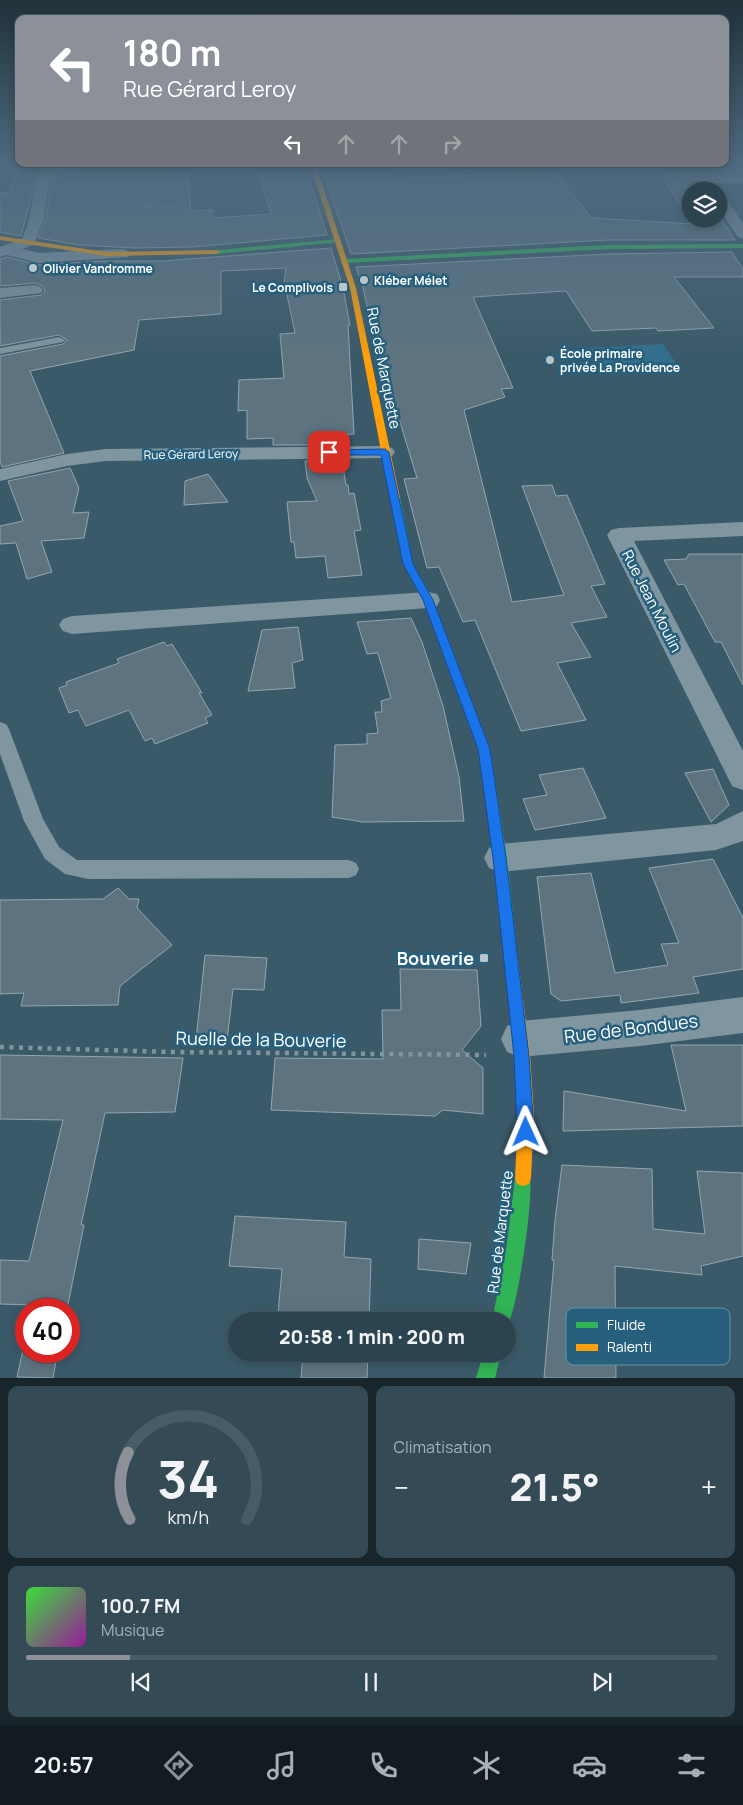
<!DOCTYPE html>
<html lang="fr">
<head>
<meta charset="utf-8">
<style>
  :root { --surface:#2c444f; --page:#344b56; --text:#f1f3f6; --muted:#a6b0b7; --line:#485c66; --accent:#8c9099 }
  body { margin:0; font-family:Manrope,sans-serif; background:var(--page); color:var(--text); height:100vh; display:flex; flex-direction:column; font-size:19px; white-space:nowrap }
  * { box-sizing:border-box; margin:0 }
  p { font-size:16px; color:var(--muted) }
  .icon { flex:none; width:28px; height:28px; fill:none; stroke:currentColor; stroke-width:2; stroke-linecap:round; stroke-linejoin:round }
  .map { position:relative; height:1378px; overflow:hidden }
  .details { display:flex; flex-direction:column; gap:8px; padding:8px; background:#18252b; flex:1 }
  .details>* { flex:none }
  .top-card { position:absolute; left:15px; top:15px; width:714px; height:152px; border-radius:10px; box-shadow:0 2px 12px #0003,0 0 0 1px var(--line); background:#8c9099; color:#fff; overflow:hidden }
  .fabs { position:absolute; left:682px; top:182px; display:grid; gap:10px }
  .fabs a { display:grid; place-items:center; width:45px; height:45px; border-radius:50%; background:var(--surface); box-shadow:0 2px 12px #0003,0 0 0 1px var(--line); font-size:25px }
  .speed { position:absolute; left:15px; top:1298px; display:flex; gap:10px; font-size:25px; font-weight:700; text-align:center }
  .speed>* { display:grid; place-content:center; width:65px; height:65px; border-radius:50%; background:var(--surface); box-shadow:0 2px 12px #0003,0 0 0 1px var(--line); line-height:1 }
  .speed .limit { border:8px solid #d22; background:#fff; color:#111 }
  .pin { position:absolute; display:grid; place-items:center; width:42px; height:42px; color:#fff; margin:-21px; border-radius:10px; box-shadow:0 2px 8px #0006 }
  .me { position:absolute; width:55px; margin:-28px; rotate:359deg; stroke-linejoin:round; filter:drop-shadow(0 0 4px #0008) }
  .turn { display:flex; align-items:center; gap:18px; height:105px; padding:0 25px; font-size:22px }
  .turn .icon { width:65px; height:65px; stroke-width:2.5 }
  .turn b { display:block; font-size:35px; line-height:42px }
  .lanes { display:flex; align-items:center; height:48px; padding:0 25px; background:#0003; justify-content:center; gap:25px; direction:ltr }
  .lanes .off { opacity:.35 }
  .big { font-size:38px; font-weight:800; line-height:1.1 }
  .details .tile { flex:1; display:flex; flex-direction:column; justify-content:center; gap:8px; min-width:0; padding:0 18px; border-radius:10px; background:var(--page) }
  .details .dial { align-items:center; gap:0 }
  .dial svg { height:130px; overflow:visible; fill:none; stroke:var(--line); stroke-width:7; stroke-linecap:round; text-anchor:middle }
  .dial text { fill:var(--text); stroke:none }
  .song { display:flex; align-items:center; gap:15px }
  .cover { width:60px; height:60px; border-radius:8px; background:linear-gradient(135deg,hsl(120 70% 55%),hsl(300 70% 35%)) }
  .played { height:5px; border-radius:2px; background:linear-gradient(90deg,var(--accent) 15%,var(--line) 15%) }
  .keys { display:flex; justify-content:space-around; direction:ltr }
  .heat { display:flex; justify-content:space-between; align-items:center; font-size:28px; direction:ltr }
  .details .tiles { flex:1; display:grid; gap:8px; grid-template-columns:1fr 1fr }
  .tile:last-child { grid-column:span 2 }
  .trip { position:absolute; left:228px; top:1312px; width:288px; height:50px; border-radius:25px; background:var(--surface); box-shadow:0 2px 12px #0003,0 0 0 1px var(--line); font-weight:800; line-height:50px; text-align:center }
  .dock { display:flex; height:80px; justify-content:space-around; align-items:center; background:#121b20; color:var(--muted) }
  .dock .icon { width:35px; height:35px }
  .dock .current { color:var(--accent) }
  .dock b { font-size:22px; color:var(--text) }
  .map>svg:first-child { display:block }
</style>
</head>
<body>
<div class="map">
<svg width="743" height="1378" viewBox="0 0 743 1378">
  <rect width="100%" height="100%" fill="#3b5a69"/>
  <polygon fill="#33708e" points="663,344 677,365 597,369 585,348"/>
  <g fill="#5d7480" stroke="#93a6af">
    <polygon points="17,164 56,164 41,168 37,175 21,236 0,232 0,193 10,192"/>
    <polygon points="109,164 187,164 191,211 212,210 212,218 271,214 259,174 307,172 327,235 193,247 135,248 79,245 38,238 46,218 51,182 53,178 67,173 101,170"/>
    <polygon points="662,164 743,164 743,173 700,174 696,179 703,189 700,189 702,191 691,191 691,219 719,219 719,216 735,240 608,240 351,254 323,171 377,167 381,175 385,175 386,179 503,174 499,167 548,165 592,218 693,224 662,177 669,176"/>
    <polygon points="331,248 343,288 350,325 348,325 354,434 337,435 339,445 273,445 273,438 247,439 247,410 238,411 239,380 284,378 280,334 295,333 284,281 286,268 221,271 221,314 139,320 134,350 30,371 64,453 2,467 0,462 0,356 63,344 67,340 59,335 0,346 0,300 41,295 45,291 43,286 35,283 0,286 0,259 7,257 39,265 102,261 162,261"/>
    <polygon points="732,252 743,269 743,277 674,277 714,328 658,331 656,328 592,331 566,291 473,297 513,388 501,389 505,397 464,410 512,602 564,595 522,486 552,485 556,496 567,495 605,584 591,586 607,617 571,623 591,657 557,663 586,720 521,731 475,620 463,622 439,567 427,568 404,479 417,478 400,422 392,423 363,288 356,267 608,254"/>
    <polygon points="342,460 346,485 348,485 349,494 354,493 361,530 354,531 362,575 328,578 325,556 296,558 294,542 291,542 287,502 317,501 307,478 305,461"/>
    <polygon points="70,468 79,488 73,513 89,512 84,538 41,541 52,572 27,579 16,543 0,544 0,526 23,521 8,481"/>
    <polygon points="208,474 228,502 184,505 185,481"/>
    <polygon points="689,554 743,554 743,685 721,642 715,642 684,584 678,585 664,560 686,559"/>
    <polygon points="411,618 422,642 443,706 459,777 464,821 363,822 332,817 335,745 367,744 367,734 378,733 375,712 382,712 381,701 391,698 378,653 367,654 357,622"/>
    <polygon points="298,627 303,660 292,663 295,688 248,691 262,630"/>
    <polygon points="164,642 167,646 172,644 202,693 199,693 212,715 205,718 208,723 155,744 152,738 145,741 129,710 86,726 78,710 69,713 59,688 67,685 66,682 119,663 117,659"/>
    <polygon points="583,768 606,818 535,830 523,799 547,795 539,775"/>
    <polygon points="713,769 729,805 711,822 685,773"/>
    <polygon points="713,859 743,918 743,969 693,977 699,993 621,1003 620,995 561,1001 551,994 537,877 591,873 615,973 668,965 661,944 679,943 649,868"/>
    <polygon points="118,888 129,899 139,899 137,908 172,945 120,986 118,1005 21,1006 24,993 0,994 0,900 103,899"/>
    <polygon points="205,955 267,958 264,990 233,989 227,1040 196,1040"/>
    <polygon points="400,969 477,970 481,1026 462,1050 483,1068 483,1114 443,1110 435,1116 271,1110 275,1058 383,1059 382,1010 401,1010"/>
    <polygon points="671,1045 743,1045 743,1126 563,1131 564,1091 686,1111"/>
    <polygon points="0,1055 183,1058 175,1112 105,1113 81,1225 84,1225 67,1309 32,1309 33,1305 0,1304 0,1260 29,1261 63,1120 0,1119"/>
    <polygon points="562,1165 652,1169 653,1229 705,1234 697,1171 743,1173 743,1256 701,1266 702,1275 615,1266 616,1378 544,1378 554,1260 552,1260 555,1220"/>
    <polygon points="235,1216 346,1222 344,1257 371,1259 369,1321 305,1321 306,1315 278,1313 282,1269 229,1266"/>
    <polygon points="419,1239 471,1243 466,1274 418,1269"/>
    <polygon points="26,1336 26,1351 58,1351 53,1378 17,1377"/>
    <polygon points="303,1354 368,1354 367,1378 301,1378"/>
  </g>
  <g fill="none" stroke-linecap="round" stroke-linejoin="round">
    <g stroke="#7f96a0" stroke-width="2" stroke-dasharray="1 2" stroke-linecap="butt">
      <polyline points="142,164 141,204 145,207 176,207"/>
      <polyline points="102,186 141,184"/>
    </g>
    <polyline stroke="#7f96a0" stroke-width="4.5" stroke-dasharray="4 5.5" stroke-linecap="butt" points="0,1047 171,1052 486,1055"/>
    <g fill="#7f96a0" fill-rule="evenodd">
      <polygon points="59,337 65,340 63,342 0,354 0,348"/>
      <polygon points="0,722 6,724 9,729 43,819 59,847 77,860 349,860 356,863 359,869 356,875 349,878 88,879 65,874 45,859 24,821 0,754"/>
    </g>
    <g fill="#7f96a0" fill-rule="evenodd">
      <path d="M 63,164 L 107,164 L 101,168 L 67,171 L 52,176 L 49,181 L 44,218 L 35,242 L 33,245 L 22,249 L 39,253 L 123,249 L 128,251 L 131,254 L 128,257 L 39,263 L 7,255 L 0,257 L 0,247 L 22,239 C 25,232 28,224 30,216 C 34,200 33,185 42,170 Z"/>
      <polygon points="705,175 743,175 743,183 715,183 721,191 719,194 719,191 707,191 698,179 700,176"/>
      <polygon points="719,195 724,196 743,223 743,238 738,237 719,209"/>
      <polygon points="35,285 41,287 43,290 41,293 0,298 0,288"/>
      <polygon points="385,446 392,448 395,452 392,456 385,458 106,461 67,466 0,481 0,469 67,454 106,449"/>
      <polygon points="743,522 743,536 634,541 743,751 743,790 732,786 607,535 611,530 619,528"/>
      <polygon points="428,592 437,594 440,600 437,606 428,608 72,634 63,631 59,625 63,619 72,616"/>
      <polygon points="743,811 743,841 716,850 500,872 489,868 484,858 489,848 500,844 716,824"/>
      <polygon points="743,997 743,1033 640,1046 520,1057 507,1052 501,1039 507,1026 520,1021 640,1010"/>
    </g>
    <g fill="#30b455" fill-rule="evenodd">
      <polygon points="338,239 340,240 340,242 217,254 214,252 217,250"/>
      <polygon points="743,244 743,248 608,249 346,263 343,261 346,259 608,245"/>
      <polygon points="395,495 400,498 413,564 433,600 490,749 507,858 518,959 516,964 511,966 506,964 504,959 493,858 478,749 423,600 403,564 390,498"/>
      <path d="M 523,1170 L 529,1172 C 536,1188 517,1315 506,1328 L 506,1321 L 492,1321 L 506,1250 L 515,1178 L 517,1172 Z"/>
      <polygon points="483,1354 501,1354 495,1378 476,1378"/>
    </g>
    <g fill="#ff9f0a" fill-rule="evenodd">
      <polygon points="307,164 313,164 318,171 356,288 400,498 398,500 395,501 390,498 350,288 312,171"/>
      <polygon points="0,236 106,252 217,250 220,252 217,254 106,256 0,240"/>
      <polygon points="511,952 516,954 518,959 530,1055 534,1116 531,1178 529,1184 523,1186 517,1184 515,1178 518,1116 514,1055 504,959 506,954"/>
    </g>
  </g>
  <linearGradient id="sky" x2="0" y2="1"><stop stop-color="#20323a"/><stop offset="0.46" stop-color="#4f6b81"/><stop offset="1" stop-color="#4f6b81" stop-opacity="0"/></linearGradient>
  <rect width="743" height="357" fill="url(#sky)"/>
  <polygon fill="#1a73e8" stroke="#114b97" points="385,449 389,452 413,564 433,600 490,749 506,858 529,1056 534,1132 531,1137 526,1140 520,1137 517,1132 514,1056 493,858 478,749 423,600 403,564 381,455 329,455 324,452 329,450"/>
  <g fill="#bac5ca" stroke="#27607d" stroke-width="2">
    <circle cx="33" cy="268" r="5"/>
    <circle cx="364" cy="280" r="5"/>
    <rect x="338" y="282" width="10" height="10" rx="2.5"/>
    <circle cx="550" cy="360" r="5"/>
    <rect x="479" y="953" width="10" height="10" rx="2.5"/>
  </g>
  <g text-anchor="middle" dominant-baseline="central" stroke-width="5" stroke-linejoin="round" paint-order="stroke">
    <g font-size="12" font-weight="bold" fill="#fff" stroke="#27607d" text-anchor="start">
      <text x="43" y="268">Olivier Vandromme</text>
      <text x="374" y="280">Kléber Mélet</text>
      <text x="333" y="287" text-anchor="end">Le Complivois</text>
      <text x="560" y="353">École primaire<tspan x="560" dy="14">privée La Providence</tspan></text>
    </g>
    <g font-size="12" fill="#fff" stroke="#27607d">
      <text transform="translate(191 454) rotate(-1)">Rue Gérard Leroy</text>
    </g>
    <g font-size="15" fill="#fff" stroke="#27607d">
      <text transform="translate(384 368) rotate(79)">Rue de Marquette</text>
      <text transform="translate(652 601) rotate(63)">Rue Jean Moulin</text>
      <text transform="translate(500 1232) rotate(-83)">Rue de Marquette</text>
    </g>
    <g font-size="18" font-weight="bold" fill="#fff" stroke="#27607d" text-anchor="end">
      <text x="474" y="958">Bouverie</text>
    </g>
    <g font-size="18" fill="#fff" stroke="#27607d">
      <text transform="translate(631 1028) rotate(-7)">Rue de Bondues</text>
      <text transform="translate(261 1039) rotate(1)">Ruelle de la Bouverie</text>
    </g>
  </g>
  <rect x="566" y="1308" width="164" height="57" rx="8" fill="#27607d" stroke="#6890a4" stroke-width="1"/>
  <rect x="576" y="1322" width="22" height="6" fill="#30b455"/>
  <rect x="576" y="1344" width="22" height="7" fill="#ff9f0a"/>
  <g font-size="14" fill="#fff">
    <text x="607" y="1330">Fluide</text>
    <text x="607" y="1352">Ralenti</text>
  </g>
</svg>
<div class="fabs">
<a><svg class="icon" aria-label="layers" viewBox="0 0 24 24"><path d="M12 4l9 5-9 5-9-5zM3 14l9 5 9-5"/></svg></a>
</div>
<div class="speed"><div class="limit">40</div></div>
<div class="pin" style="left:329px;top:452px;background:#d93025"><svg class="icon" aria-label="arrive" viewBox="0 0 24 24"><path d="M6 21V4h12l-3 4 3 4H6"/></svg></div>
<svg class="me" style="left:526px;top:1132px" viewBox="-20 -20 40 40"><path d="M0-17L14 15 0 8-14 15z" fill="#1a73e8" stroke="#fff" stroke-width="4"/></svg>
<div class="trip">20:58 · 1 min · 200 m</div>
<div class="top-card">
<div class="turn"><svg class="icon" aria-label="left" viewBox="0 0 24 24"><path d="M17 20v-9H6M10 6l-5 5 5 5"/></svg><div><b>180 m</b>Rue Gérard Leroy</div></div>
<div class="lanes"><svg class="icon" aria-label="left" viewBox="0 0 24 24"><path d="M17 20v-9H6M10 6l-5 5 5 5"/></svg><svg class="icon off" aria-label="ahead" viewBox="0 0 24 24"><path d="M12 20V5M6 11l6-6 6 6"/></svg><svg class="icon off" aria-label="ahead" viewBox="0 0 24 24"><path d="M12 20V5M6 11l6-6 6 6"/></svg><svg class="icon off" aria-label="right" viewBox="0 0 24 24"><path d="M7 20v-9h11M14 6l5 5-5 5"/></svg></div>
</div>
</div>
<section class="details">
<div class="tiles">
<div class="tile dial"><svg viewBox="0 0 100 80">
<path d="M14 69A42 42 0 1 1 86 69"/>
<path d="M14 69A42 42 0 0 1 13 28" stroke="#8c9099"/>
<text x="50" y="56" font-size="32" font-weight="700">34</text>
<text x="50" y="72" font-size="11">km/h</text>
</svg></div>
<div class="tile"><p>Climatisation</p>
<div class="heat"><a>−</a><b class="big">21.5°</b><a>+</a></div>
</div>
<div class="tile">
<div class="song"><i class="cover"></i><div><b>100.7 FM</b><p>Musique</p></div></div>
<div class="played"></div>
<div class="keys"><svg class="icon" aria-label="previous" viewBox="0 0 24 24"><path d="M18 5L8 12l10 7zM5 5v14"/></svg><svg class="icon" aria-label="pause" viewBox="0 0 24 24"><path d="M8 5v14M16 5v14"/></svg><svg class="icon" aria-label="next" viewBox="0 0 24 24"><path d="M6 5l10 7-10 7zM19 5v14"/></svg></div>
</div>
</div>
</section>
<nav class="dock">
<b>20:57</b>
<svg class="icon current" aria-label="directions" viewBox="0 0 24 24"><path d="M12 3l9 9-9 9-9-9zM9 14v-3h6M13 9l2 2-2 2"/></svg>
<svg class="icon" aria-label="music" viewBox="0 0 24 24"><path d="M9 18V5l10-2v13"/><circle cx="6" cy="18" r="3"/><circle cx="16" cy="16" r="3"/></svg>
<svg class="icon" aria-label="phone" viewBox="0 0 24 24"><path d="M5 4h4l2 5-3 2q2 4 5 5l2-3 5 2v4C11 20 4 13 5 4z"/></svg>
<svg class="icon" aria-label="climate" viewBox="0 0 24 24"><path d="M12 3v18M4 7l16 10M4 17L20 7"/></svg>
<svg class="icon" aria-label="car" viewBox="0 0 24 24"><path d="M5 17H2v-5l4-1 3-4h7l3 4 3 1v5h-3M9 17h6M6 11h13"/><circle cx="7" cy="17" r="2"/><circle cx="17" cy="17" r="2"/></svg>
<svg class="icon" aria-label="filters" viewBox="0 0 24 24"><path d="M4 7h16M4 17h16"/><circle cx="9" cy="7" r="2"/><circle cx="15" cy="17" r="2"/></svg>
</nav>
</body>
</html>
